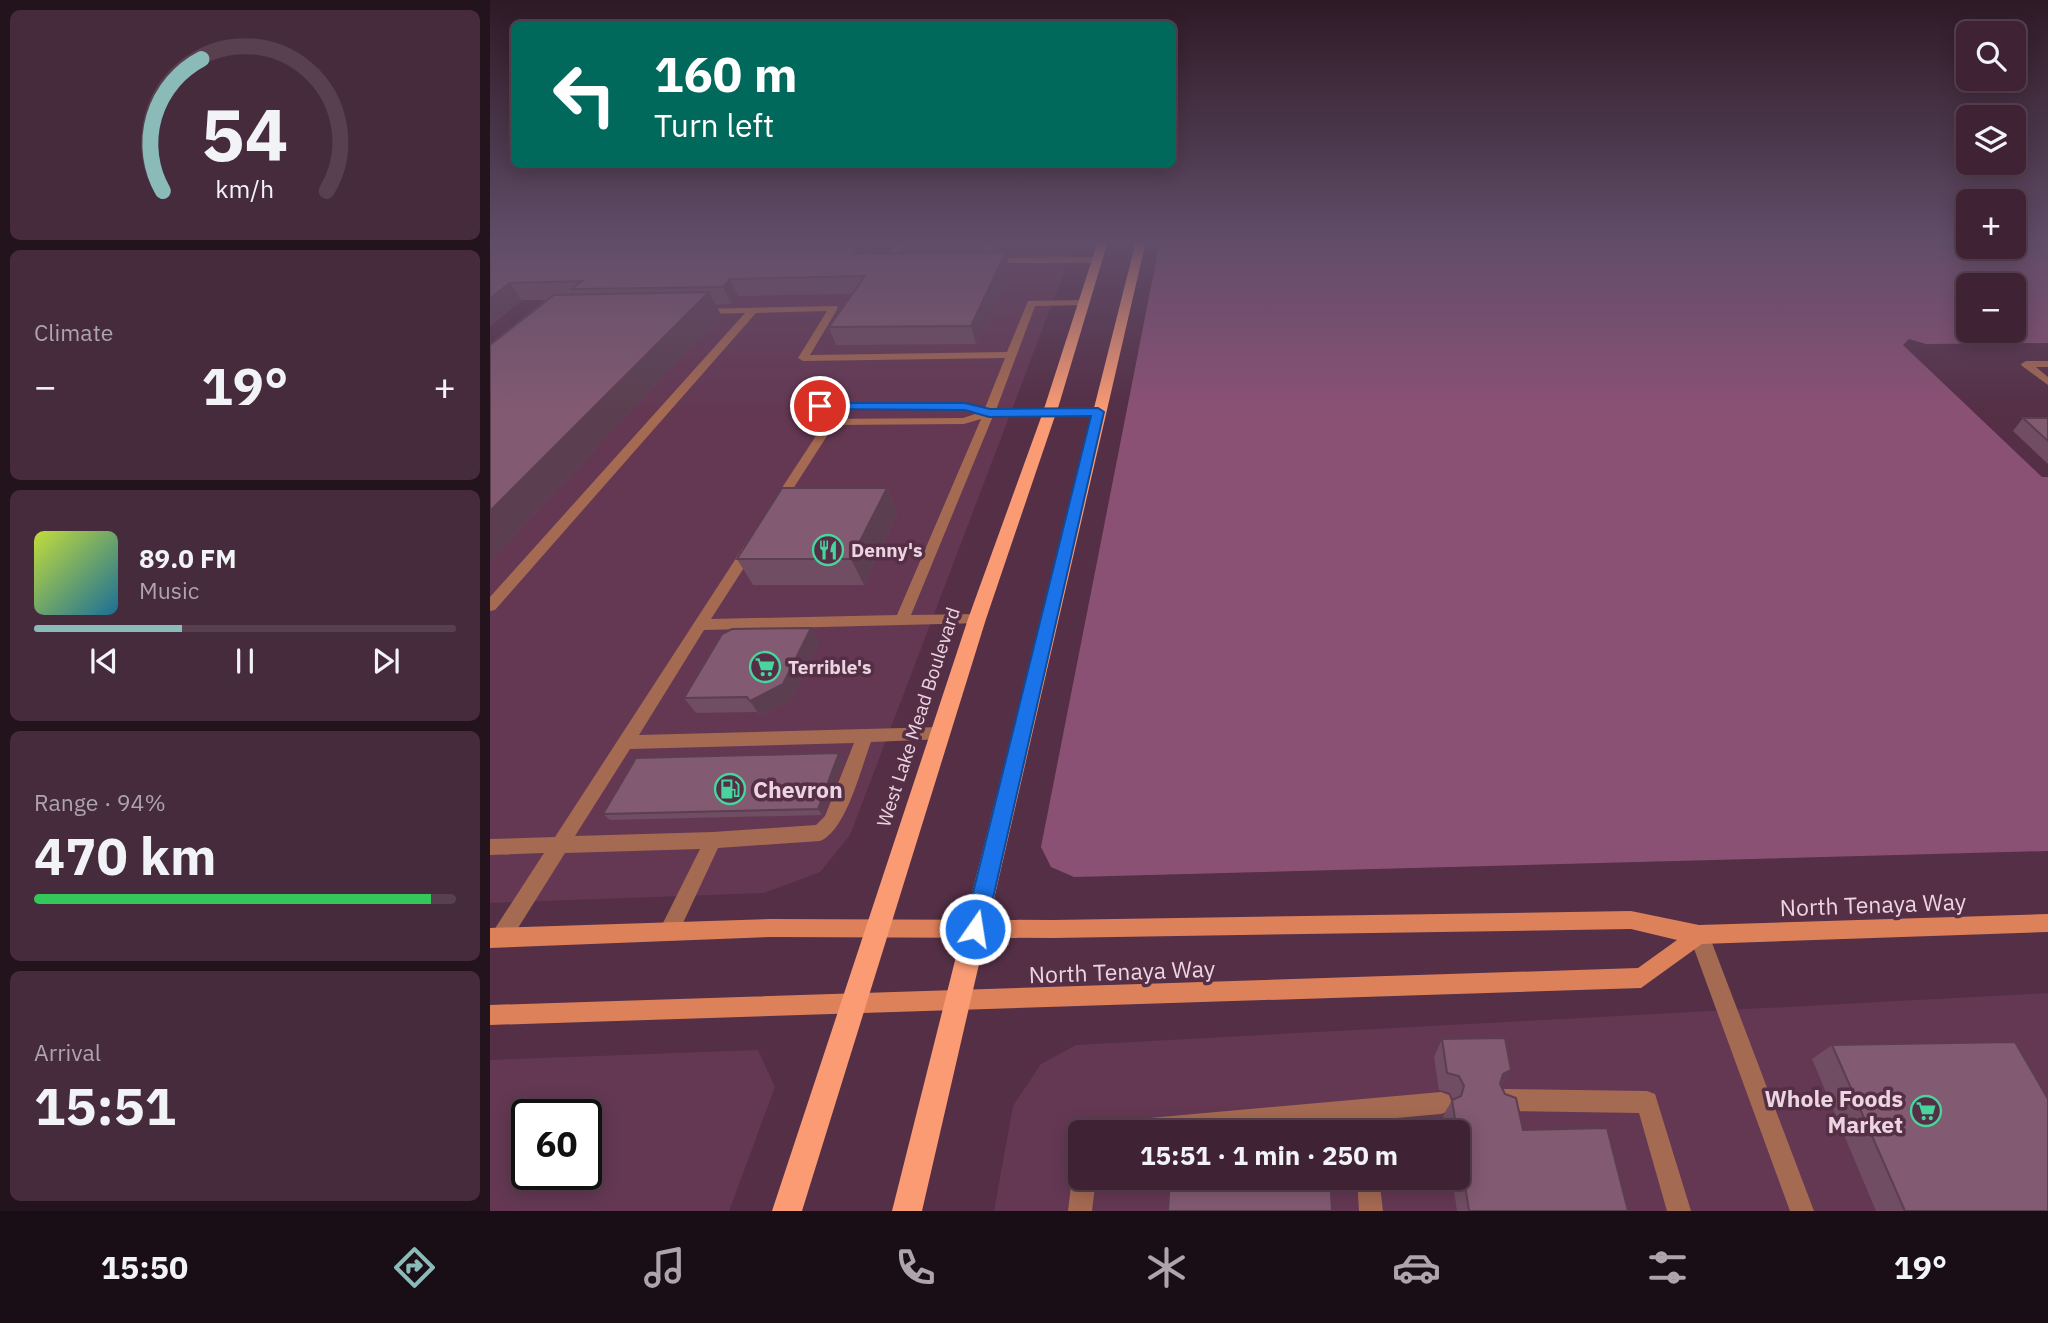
<!DOCTYPE html>
<html lang="en">
<head>
<meta charset="utf-8">
<style>
  :root { --surface:#3f2334; --page:#462b3c; --text:#f1f3f6; --muted:#ada4ac; --line:#58404f; --accent:#8bbbb9 }
  body { margin:0; font-family:"IBM Plex Sans",sans-serif; background:var(--page); color:var(--text); height:100vh; display:flex; flex-direction:column; font-size:26px; white-space:nowrap }
  * { box-sizing:border-box; margin:0 }
  p { font-size:23px; color:var(--muted) }
  .icon { flex:none; width:38px; height:38px; fill:none; stroke:currentColor; stroke-width:2; stroke-linecap:round; stroke-linejoin:round }
  .map { position:relative; flex:1; overflow:hidden }
  .sheet { display:flex; flex-direction:column; gap:10px; padding:10px; background:#23131d; width:490px }
  .sheet>* { flex:none }
  .guide { position:absolute; left:21px; top:21px; width:665px; height:147px; border-radius:10px; box-shadow:0 4px 18px #0003,0 0 0 2px var(--line); background:#00695c; color:#fff; overflow:hidden }
  .buttons { position:absolute; left:1466px; top:21px; display:grid; gap:14px }
  .buttons a { display:grid; place-items:center; width:70px; height:70px; border-radius:10px; background:var(--surface); box-shadow:0 4px 18px #0003,0 0 0 2px var(--line); font-size:35px }
  .speed { position:absolute; left:21px; top:1099px; display:flex; gap:14px; font-size:35px; font-weight:700; text-align:center }
  .speed>* { display:grid; place-content:center; width:91px; height:91px; border-radius:50%; background:var(--surface); box-shadow:0 4px 18px #0003,0 0 0 2px var(--line); line-height:1 }
  .speed .limit { border:4px solid #111; border-radius:10px; background:#fff; color:#111 }
  .pin { position:absolute; display:grid; place-items:center; width:60px; height:60px; color:#fff; margin:-30px; border:4px solid #fff; border-radius:50%; box-shadow:0 2px 7px #0007 }
  .me { position:absolute; width:77px; margin:-38px; rotate:13deg; stroke-linejoin:round; filter:drop-shadow(0 0 5px #0008) }
  .turn { display:flex; align-items:center; gap:24px; height:147px; padding:0 28px; font-size:32px }
  .turn .icon { width:91px; height:91px; stroke-width:2.5 }
  .turn b { display:block; font-size:49px; line-height:60px }
  .big { font-size:52px; font-weight:800; line-height:1.1 }
  .sheet .widget { flex:1; display:flex; flex-direction:column; justify-content:center; gap:10px; min-width:0; padding:0 24px; border-radius:10px; background:var(--page) }
  .sheet .dial { align-items:center; gap:0 }
  .dial svg { height:182px; overflow:visible; fill:none; stroke:var(--line); stroke-width:7; stroke-linecap:round; text-anchor:middle }
  .dial text { fill:var(--text); stroke:none }
  .song { display:flex; align-items:center; gap:21px }
  .cover { width:84px; height:84px; border-radius:10px; background:linear-gradient(135deg,hsl(70 70% 55%),hsl(200 70% 35%)) }
  .played { height:7px; border-radius:4px; background:linear-gradient(90deg,var(--accent) 35%,var(--line) 35%) }
  .keys { display:flex; justify-content:space-around; direction:ltr }
  .heat { display:flex; justify-content:space-between; align-items:center; font-size:38px; direction:ltr }
  .charge { height:10px; border-radius:5px; background:linear-gradient(90deg,#34c759 94%,var(--line) 0) }
  .trip { position:absolute; left:578px; top:1120px; width:402px; height:70px; border-radius:10px; background:var(--surface); box-shadow:0 4px 18px #0003,0 0 0 2px var(--line); font-weight:800; line-height:70px; text-align:center }
  .tab-bar { display:flex; height:112px; justify-content:space-around; align-items:center; background:#190e15; color:var(--muted) }
  .tab-bar .icon { width:49px; height:49px }
  .tab-bar .selected { color:var(--accent) }
  .tab-bar b { font-size:32px; color:var(--text) }
  main { display:flex; flex:1; min-height:0 }
  .map>svg:first-child { display:block }
</style>
</head>
<body>
<main>
<section class="sheet">
<div class="widget dial"><svg viewBox="0 0 100 80">
<path d="M14 69A42 42 0 1 1 86 69"/>
<path d="M14 69A42 42 0 0 1 31 11" stroke="#8bbbb9"/>
<text x="50" y="56" font-size="32" font-weight="700">54</text>
<text x="50" y="72" font-size="11">km/h</text>
</svg></div>
<div class="widget"><p>Climate</p>
<div class="heat"><a>−</a><b class="big">19°</b><a>+</a></div>
</div>
<div class="widget">
<div class="song"><i class="cover"></i><div><b>89.0 FM</b><p>Music</p></div></div>
<div class="played"></div>
<div class="keys"><svg class="icon" aria-label="previous" viewBox="0 0 24 24"><path d="M18 5L8 12l10 7zM5 5v14"/></svg><svg class="icon" aria-label="pause" viewBox="0 0 24 24"><path d="M8 5v14M16 5v14"/></svg><svg class="icon" aria-label="next" viewBox="0 0 24 24"><path d="M6 5l10 7-10 7zM19 5v14"/></svg></div>
</div>
<div class="widget"><p>Range · 94%</p><b class="big">470 km</b><div class="charge"></div></div>
<div class="widget"><p>Arrival</p><b class="big">15:51</b></div>
</section>
<div class="map">
<svg width="1558" height="1211" viewBox="0 0 1558 1211">
  <rect width="100%" height="100%" fill="#542f46"/>
  <g fill="#643853" fill-rule="evenodd">
    <polygon points="127,241 586,241 360,835 330,872 274,893 0,903 0,344"/>
    <path d="M 1558,993 L 1558,1211 L 504,1211 L 523,1106 L 551,1064 L 586,1045 ZM 590,1132 L 968,1132 L 968,1178 L 590,1178 Z"/>
    <path d="M 268,1050 L 285,1087 L 239,1211 L 0,1211 L 0,1060 ZM 37,1115 L 96,1115 L 96,1174 L 37,1174 Z"/>
  </g>
  <path fill="#8b5175" fill-rule="evenodd" d="M 670,241 L 1479,241 L 1479,247 L 1524,247 L 1524,241 L 1558,241 L 1558,343 L 1436,344 L 1419,339 L 1413,345 L 1552,477 L 1558,477 L 1558,851 L 584,877 L 561,867 L 551,847 ZM 1479,285 L 1524,285 L 1524,331 L 1479,331 Z"/>
  <g fill="none" stroke-linecap="round" stroke-linejoin="round">
    <g fill="#a56a52" fill-rule="evenodd">
      <polygon points="409,241 417,241 405,260 410,263 406,266 396,265 395,263"/>
      <polygon points="497,241 505,241 497,258 607,257 611,260 607,263 489,263 488,261"/>
      <path d="M 594,300 L 597,301 L 597,305 L 545,306 L 506,410 L 560,409 L 565,412 L 560,415 L 503,416 L 421,615 L 487,614 L 494,619 L 492,623 L 214,630 L 149,735 L 450,727 L 456,729 L 458,734 L 456,739 L 381,742 C 371,768 356,831 330,841 L 228,848 L 186,938 L 179,940 L 172,938 L 169,931 L 210,849 L 75,853 L 18,944 L 11,947 L 4,944 L 1,937 L 4,930 L 54,853 L 0,855 L 0,839 L 65,837 L 254,546 L 264,546 L 266,549 L 221,619 L 407,615 L 491,419 L 474,424 L 344,425 L 292,506 L 288,507 L 282,503 L 333,425 L 319,424 L 309,416 L 309,412 L 330,403 L 475,403 L 495,408 L 515,358 L 313,361 L 308,358 L 337,311 L 266,313 L 5,610 L 0,611 L 0,597 L 255,313 L 212,314 L 209,313 L 209,309 L 346,306 L 348,308 L 320,355 L 517,352 L 538,301 ZM 332,409 L 474,409 L 488,413 L 473,418 L 326,419 L 321,415 ZM 364,743 L 335,816 L 326,825 L 223,832 L 85,836 L 140,749 Z"/>
      <polygon points="1536,361 1558,361 1558,367 1546,367 1558,377 1558,385 1532,366 1531,364"/>
      <polygon points="1209,925 1216,928 1219,935 1324,1211 1300,1211 1199,935 1202,928"/>
      <polygon points="1012,1089 1157,1091 1165,1094 1201,1211 1177,1211 1149,1113 1012,1111 1004,1108 1001,1100 1004,1092"/>
      <polygon points="951,1092 959,1095 962,1103 959,1111 951,1114 884,1120 885,1132 863,1132 862,1122 748,1132 615,1132 618,1124 626,1121"/>
      <polygon points="590,1168 590,1178 606,1178 602,1211 578,1211 582,1178 586,1170"/>
      <polygon points="867,1178 889,1178 893,1211 869,1211"/>
    </g>
    <polygon fill="#dd815a" fill-rule="evenodd" points="1141,911 1209,925 1558,914 1558,932 1212,944 1151,988 0,1025 0,1005 1148,968 1187,940 1141,929 563,938 281,937 0,948 0,928 281,919 563,920"/>
    <polygon fill="#fa9b74" fill-rule="evenodd" points="608,241 618,241 568,408 604,408 646,241 656,241 432,1211 402,1211 602,416 565,416 496,619 312,1211 282,1211 478,619 553,412"/>
  </g>
  <g fill="#704d62">
    <polygon points="0,241 390,241 382,254 520,269 486,344 346,345 339,327 362,294 248,296 241,304 226,305 231,315 0,561 0,345 58,300 32,300 0,326"/>
    <polygon points="1533,418 1558,418 1558,464 1523,431"/>
    <polygon points="397,488 407,514 374,585 263,585 247,559"/>
    <polygon points="329,643 302,699 270,716 267,712 206,713 194,698"/>
    <polygon points="354,760 332,815 120,820 113,814"/>
    <polygon points="952,1039 1021,1070 1010,1086 1033,1130 1138,1211 967,1211 962,1178 968,1178 968,1132 955,1132 953,1116 962,1100 963,1100 960,1093 949,1090 944,1057"/>
    <polygon points="1342,1045 1558,1211 1386,1211 1322,1059"/>
  </g>
  <g fill="#5b3f50">
    <polygon points="373,241 390,241 369,271 363,254"/>
    <polygon points="516,252 520,269 486,344 481,326"/>
    <polygon points="240,279 248,296 241,304 233,287"/>
    <polygon points="20,283 32,300 0,326 0,298"/>
    <polygon points="219,292 231,315 0,561 0,511"/>
    <polygon points="397,488 407,514 374,585 361,559"/>
    <polygon points="321,628 329,643 302,699 270,716 260,701"/>
    <polygon points="349,753 354,760 332,815 328,809"/>
    <polygon points="1021,1070 1009,1087 1013,1074"/>
  </g>
  <g fill="#825a72" stroke="#5b3f50" stroke-width="2">
    <polygon points="0,241 373,241 363,254 516,252 481,326 339,327 375,276 240,279 233,287 82,289 92,281 20,283 0,298"/>
    <polygon points="219,292 0,511 0,345 64,295"/>
    <polygon points="1533,418 1558,418 1558,441"/>
    <polygon points="292,488 397,488 361,559 247,559"/>
    <polygon points="321,628 293,684 260,701 257,697 194,698 232,634 242,629"/>
    <polygon points="349,753 328,809 113,814 146,758"/>
    <polygon points="1015,1038 1021,1070 1013,1074 1010,1084 1015,1094 1026,1098 1033,1130 1117,1128 1138,1211 979,1211 968,1140 968,1132 967,1132 962,1100 971,1096 974,1086 969,1076 957,1073 952,1039"/>
    <polygon points="1525,1042 1558,1099 1558,1211 1415,1211 1342,1045"/>
    <polygon points="680,1178 840,1178 842,1211 678,1211"/>
  </g>
  <linearGradient id="sky" x2="0" y2="1"><stop stop-color="#2e1a26"/><stop offset="0.59" stop-color="#614d68"/><stop offset="1" stop-color="#614d68" stop-opacity="0"/></linearGradient>
  <rect width="1558" height="411" fill="url(#sky)"/>
  <polygon fill="#1a73e8" stroke="#114b97" stroke-width="2" points="330,403 475,403 500,409 608,408 614,412 496,929 493,937 485,940 477,937 474,929 601,416 499,417 475,410 326,409 326,404"/>
  <defs>
    <g id="restaurant-ring" transform="scale(1.575)"><circle r="9.5" fill="#542f46" stroke="#48d49d" stroke-width="1.5"/><path d="M-5-6h1v4h1v-4h1v4h1v-4h1v5L-1.5 .5V6h-2V.5L-5-1ZM5-6V6H3V1.5H1.5Q1.5-4 5-6Z" fill="#48d49d"/></g>
    <g id="supermarket-ring" transform="scale(1.575)"><circle r="9.5" fill="#542f46" stroke="#48d49d" stroke-width="1.5"/><path d="M-6-5.5h2.5l.6 2H6L4.5 2H-2.5L-4.4-4H-6ZM-1.5 3.2a1.3 1.3 0 1 0 .1 0ZM3 3.2a1.3 1.3 0 1 0 .1 0Z" fill="#48d49d"/></g>
    <g id="fuel-ring" transform="scale(1.575)"><circle r="9.5" fill="#542f46" stroke="#48d49d" stroke-width="1.5"/><path d="M-5.5-6h7V0h2V4h1.3V-2.5L3-4.5l.8-.8L6-3V5H2.5V1h-1V6h-7ZM-4.2-4.7v3.2H.2V-4.7Z" fill="#48d49d"/></g>
  </defs>
  <g fill-rule="evenodd">
    <use href="#restaurant-ring" x="338" y="550"/>
    <use href="#supermarket-ring" x="275" y="667"/>
    <use href="#fuel-ring" x="240" y="789"/>
    <use href="#supermarket-ring" x="1436" y="1111"/>
  </g>
  <g text-anchor="middle" dominant-baseline="central" stroke-width="7" stroke-linejoin="round" paint-order="stroke">
    <g font-size="19" font-weight="bold" fill="#ecd4e1" stroke="#542f46" text-anchor="start">
      <text x="361" y="550">Denny's</text>
      <text x="298" y="667">Terrible's</text>
    </g>
    <g font-size="19" fill="#ecd4e1" stroke="#542f46">
      <text transform="translate(428 717) rotate(-72)">West Lake Mead Boulevard</text>
    </g>
    <g font-size="23" font-weight="bold" fill="#ecd4e1" stroke="#542f46" text-anchor="start">
      <text x="263" y="789">Chevron</text>
      <text x="1413" y="1098" text-anchor="end">Whole Foods<tspan x="1413" dy="26">Market</tspan></text>
    </g>
    <g font-size="23" fill="#ecd4e1" stroke="#542f46">
      <text transform="translate(1383 904) rotate(-2)">North Tenaya Way</text>
      <text transform="translate(632 971) rotate(-2)">North Tenaya Way</text>
    </g>
  </g>
</svg>
<div class="buttons">
<a><svg class="icon" aria-label="search" viewBox="0 0 24 24"><circle cx="10" cy="10" r="6"/><path d="M15 15l6 6"/></svg></a>
<a><svg class="icon" aria-label="layers" viewBox="0 0 24 24"><path d="M12 4l9 5-9 5-9-5zM3 14l9 5 9-5"/></svg></a>
<a>+</a>
<a>−</a>
</div>
<div class="speed"><div class="limit">60</div></div>
<div class="pin" style="left:330px;top:406px;background:#d93025"><svg class="icon" aria-label="arrive" viewBox="0 0 24 24"><path d="M6 21V4h12l-3 4 3 4H6"/></svg></div>
<svg class="me" style="left:485px;top:929px" viewBox="-20 -20 40 40"><circle r="17" fill="#1a73e8" stroke="#fff" stroke-width="3"/><path d="M0-11L8 9 0 5-8 9z" fill="#fff"/></svg>
<div class="trip">15:51 · 1 min · 250 m</div>
<div class="guide">
<div class="turn"><svg class="icon" aria-label="left" viewBox="0 0 24 24"><path d="M17 20v-9H6M10 6l-5 5 5 5"/></svg><div><b>160 m</b>Turn left</div></div>
</div>
</div>
</main>
<nav class="tab-bar">
<b>15:50</b>
<svg class="icon selected" aria-label="directions" viewBox="0 0 24 24"><path d="M12 3l9 9-9 9-9-9zM9 14v-3h6M13 9l2 2-2 2"/></svg>
<svg class="icon" aria-label="music" viewBox="0 0 24 24"><path d="M9 18V5l10-2v13"/><circle cx="6" cy="18" r="3"/><circle cx="16" cy="16" r="3"/></svg>
<svg class="icon" aria-label="phone" viewBox="0 0 24 24"><path d="M5 4h4l2 5-3 2q2 4 5 5l2-3 5 2v4C11 20 4 13 5 4z"/></svg>
<svg class="icon" aria-label="climate" viewBox="0 0 24 24"><path d="M12 3v18M4 7l16 10M4 17L20 7"/></svg>
<svg class="icon" aria-label="car" viewBox="0 0 24 24"><path d="M5 17H2v-5l4-1 3-4h7l3 4 3 1v5h-3M9 17h6M6 11h13"/><circle cx="7" cy="17" r="2"/><circle cx="17" cy="17" r="2"/></svg>
<svg class="icon" aria-label="filters" viewBox="0 0 24 24"><path d="M4 7h16M4 17h16"/><circle cx="9" cy="7" r="2"/><circle cx="15" cy="17" r="2"/></svg>
<b>19°</b>
</nav>
</body>
</html>
